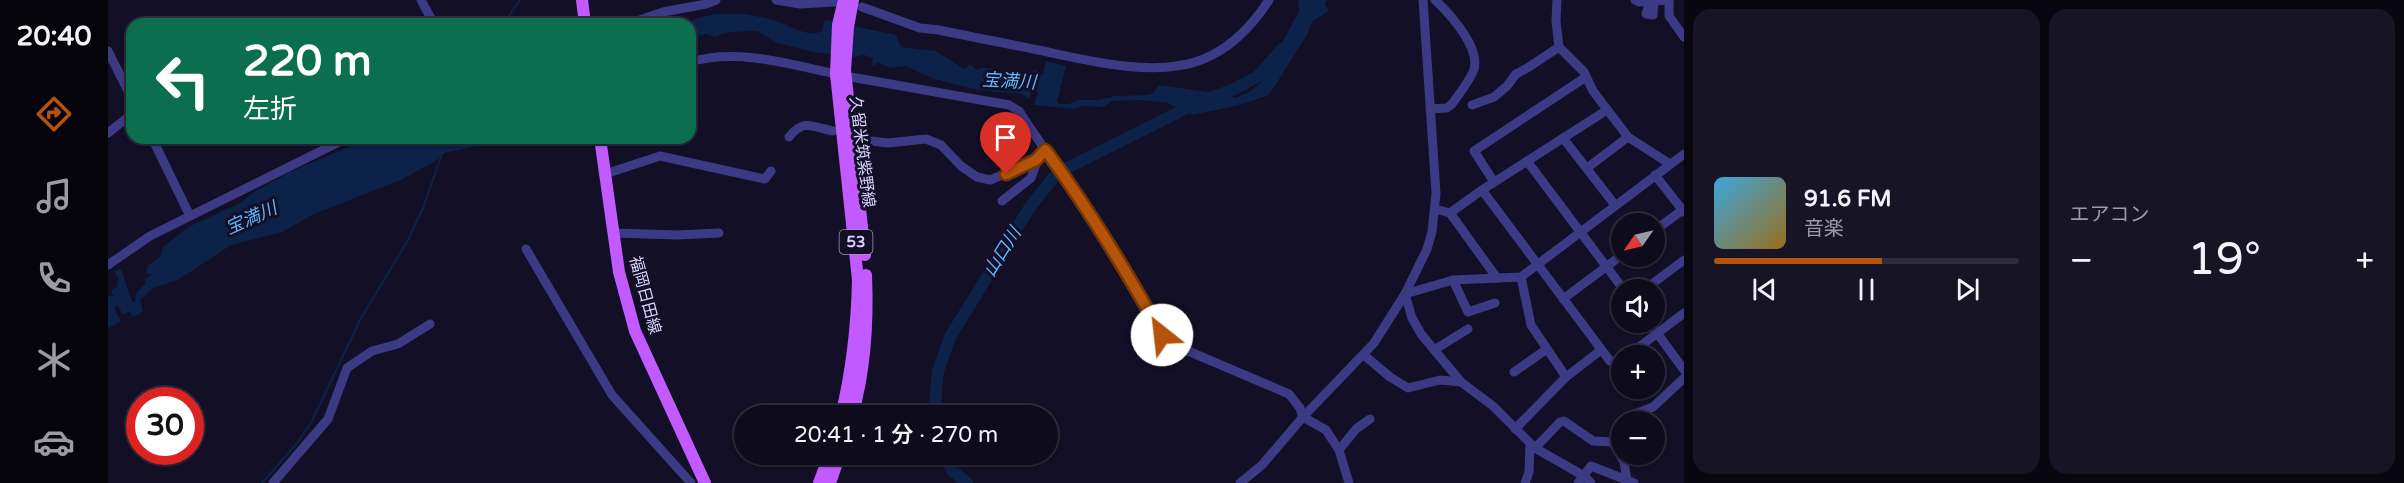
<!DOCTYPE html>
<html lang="ja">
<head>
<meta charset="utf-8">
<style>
  :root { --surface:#0e0b1c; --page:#171425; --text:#f1f3f6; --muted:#9b9ba3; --line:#2e2b3b; --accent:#b45309 }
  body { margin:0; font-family:"Varela Round","Noto Sans JP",sans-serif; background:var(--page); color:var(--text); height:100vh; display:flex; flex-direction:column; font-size:22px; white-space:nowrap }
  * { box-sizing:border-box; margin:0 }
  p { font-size:20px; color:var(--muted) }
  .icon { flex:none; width:33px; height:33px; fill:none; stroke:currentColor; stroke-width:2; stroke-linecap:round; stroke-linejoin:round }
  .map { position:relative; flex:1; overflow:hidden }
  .details { display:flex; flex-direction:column; gap:9px; padding:9px; background:#08060f; width:720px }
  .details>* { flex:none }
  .guide { position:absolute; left:18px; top:18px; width:570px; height:126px; border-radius:18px; box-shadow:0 2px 4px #0004,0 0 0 2px var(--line); background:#0b6e4f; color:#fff; overflow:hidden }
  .needle { width:39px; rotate:236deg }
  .buttons { position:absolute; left:1503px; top:213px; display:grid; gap:12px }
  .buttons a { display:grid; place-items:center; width:54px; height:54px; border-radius:50%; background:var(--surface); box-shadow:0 2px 4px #0004,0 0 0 2px var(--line); font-size:30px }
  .speed { position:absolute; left:18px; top:387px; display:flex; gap:12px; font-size:30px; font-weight:700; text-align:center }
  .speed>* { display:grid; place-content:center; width:78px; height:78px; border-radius:50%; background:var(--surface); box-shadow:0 2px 4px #0004,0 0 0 2px var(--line); line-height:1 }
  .speed .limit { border:9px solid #d22; background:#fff; color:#111 }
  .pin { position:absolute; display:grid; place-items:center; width:51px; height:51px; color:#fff; margin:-62px -26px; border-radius:50% 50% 50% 0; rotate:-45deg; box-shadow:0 0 6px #0007 }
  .pin .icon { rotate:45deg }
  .me { position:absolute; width:66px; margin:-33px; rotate:331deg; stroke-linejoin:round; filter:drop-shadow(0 0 4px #0008) }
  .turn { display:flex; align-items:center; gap:21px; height:126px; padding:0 18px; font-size:27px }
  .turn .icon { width:78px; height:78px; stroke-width:2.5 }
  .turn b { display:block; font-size:42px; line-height:51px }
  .big { font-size:45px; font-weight:600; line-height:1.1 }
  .details .card { flex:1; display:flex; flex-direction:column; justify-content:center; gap:9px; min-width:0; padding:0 21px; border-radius:18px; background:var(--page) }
  .song { display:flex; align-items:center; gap:18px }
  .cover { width:72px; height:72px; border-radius:9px; background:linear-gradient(135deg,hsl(200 70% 55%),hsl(40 70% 35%)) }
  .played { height:6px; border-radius:3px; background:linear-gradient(90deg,var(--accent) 55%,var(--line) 55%) }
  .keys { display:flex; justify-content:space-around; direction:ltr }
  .heat { display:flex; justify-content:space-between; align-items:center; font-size:33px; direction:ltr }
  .details .tiles { flex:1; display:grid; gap:9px; grid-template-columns:repeat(2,1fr) }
  .trip { position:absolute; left:626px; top:405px; width:324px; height:60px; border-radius:30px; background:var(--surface); box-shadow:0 2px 4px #0004,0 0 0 2px var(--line); font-weight:600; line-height:60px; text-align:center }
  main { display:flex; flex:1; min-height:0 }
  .dock { display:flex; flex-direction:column; width:108px; justify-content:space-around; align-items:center; background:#06040b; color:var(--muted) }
  .dock .icon { width:42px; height:42px }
  .dock .active { color:var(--accent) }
  .dock b { font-size:27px; color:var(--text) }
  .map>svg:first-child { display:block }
</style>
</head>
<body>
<main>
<nav class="dock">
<b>20:40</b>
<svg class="icon active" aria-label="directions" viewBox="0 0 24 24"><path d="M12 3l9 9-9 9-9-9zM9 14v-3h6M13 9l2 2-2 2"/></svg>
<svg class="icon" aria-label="music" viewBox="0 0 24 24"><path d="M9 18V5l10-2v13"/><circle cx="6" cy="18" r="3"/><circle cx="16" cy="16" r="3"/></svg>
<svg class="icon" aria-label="phone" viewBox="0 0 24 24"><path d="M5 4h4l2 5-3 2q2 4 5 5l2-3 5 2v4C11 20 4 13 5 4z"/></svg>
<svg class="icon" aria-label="climate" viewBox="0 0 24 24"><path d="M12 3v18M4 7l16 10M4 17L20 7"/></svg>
<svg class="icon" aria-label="car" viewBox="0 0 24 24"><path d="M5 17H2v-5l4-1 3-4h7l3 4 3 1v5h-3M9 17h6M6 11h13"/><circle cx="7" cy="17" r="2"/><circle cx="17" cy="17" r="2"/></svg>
</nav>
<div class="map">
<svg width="1576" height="483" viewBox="0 0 1576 483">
  <rect width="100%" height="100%" fill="#130f26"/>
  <g fill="#0c2248">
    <path d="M 1190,0 L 1218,0 L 1217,4 L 1221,11 L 1205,21 L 1199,35 L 1161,95 L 1132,105 L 1084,115 L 1060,103 L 1034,100 L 1004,101 L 995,107 L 975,106 L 966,109 L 926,105 L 930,92 L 926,91 L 927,87 L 925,87 L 921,99 L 914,94 L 870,90 L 826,79 L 798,66 L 782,68 L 769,62 L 767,66 L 764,64 L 765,58 L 756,55 L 746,57 L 706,52 L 669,43 L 649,31 L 621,32 L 607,37 L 598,34 L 582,38 L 582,24 L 576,24 C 605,9 638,12 669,21 C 683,26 699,38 714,31 L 717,20 L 788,35 L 793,47 L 828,51 L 856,69 L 862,64 L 868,70 C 886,62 908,83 929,69 L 929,77 L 931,74 L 935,74 L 938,61 L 958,66 L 949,101 L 951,104 L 961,104 L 970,100 L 990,100 L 1007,96 L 1041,95 L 1046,92 L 1051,85 L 1100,92 L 1111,90 L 1127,98 L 1142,92 L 1154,81 L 1191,11 Z"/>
    <polygon points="262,138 355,138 358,146 362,143 361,138 370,138 372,141 382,138 365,147 336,153 329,160 293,180 206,214 174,232 123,245 70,280 45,288 32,300 35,312 25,317 21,311 15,315 10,306 6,308 13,321 0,328 0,296 5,296 3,290 9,287 10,278 6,271 12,269 14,272 24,302 27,302 29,292 38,283 36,280 44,275 38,273 40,266 52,257 55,247 80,227 132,203 146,192 182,172"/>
  </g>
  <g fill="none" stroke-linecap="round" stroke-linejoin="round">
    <g stroke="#0c2248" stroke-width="2">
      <polyline points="395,24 412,0"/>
      <polyline points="154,483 190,442 204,421 253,318 299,242 315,208 334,154"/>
    </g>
    <g stroke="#0c2248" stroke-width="12">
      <polyline points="826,416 830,371 842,337 922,207 949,173 1089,103 1126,89 1149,77 1174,49"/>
      <polyline points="836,454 844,470 859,483"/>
    </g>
    <g stroke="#3d3a85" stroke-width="9">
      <polyline points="313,0 326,24"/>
      <polyline points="668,0 692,4 726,2"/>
      <polyline points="1449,0 1448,21 1451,47 1476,72 1485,91 1520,137 1562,164"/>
      <polyline points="1527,0 1531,2 1561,0"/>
      <polyline points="1561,0 1561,16 1576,37"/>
      <polyline points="1542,1 1538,14 1545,15 1546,1"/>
      <path d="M 754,7 L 812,28 L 831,30 C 864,37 897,43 930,50 C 978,60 1046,78 1093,60 C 1122,49 1144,26 1161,0"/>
      <polyline points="520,24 555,12 598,4 608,0"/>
      <polyline points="0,51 24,99"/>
      <path d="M 582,62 C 630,48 681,64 728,74"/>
      <path d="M 737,76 L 901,105 L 911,111 C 943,161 981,208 1012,260 C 1029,288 1041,323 1066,345 L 1181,394 L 1192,408 L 1195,417 L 1218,430 L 1231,450 L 1241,483"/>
      <polyline points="1364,105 1386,97 1399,86 1408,74 1421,67 1451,47"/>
      <path d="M 1322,109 L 1339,108 L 1344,104 C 1351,94 1360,83 1365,72 C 1375,50 1342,14 1327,0"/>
      <polyline points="0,133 24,114"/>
      <path d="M 681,137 C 696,118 704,127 725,131"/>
      <polyline points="44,138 82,216"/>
      <polyline points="1455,138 1507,205"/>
      <polyline points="755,140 780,143 818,139 833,145 853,166 869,177 882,180 929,160"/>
      <polyline points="1419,161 1516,290"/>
      <polyline points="1479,168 1520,137"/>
      <polyline points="497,174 552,156 657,179 663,171"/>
      <polyline points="1547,175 1576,212"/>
      <polyline points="1386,182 1366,151 1478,77"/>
      <polyline points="1374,190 1502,361 1510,362 1514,359"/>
      <polyline points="894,201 923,178 930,159"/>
      <polyline points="1327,209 1342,213 1374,190 1499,110"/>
      <polyline points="1342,213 1389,278"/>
      <polyline points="1546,231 1576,209"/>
      <polyline points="506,233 569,235 611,233"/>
      <polyline points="418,249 504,395 583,483"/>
      <polyline points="0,265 42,236 239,138"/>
      <polyline points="1413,277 1423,325 1458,377"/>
      <polyline points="1345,280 1360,312 1387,303"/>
      <polyline points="1536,290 1576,260"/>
      <polyline points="1455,299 1514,255"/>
      <polyline points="1541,322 1576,370"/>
      <polyline points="1326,350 1360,329"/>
      <polyline points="1256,355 1282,377 1300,388 1332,380 1353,382"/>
      <polyline points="1519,356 1576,313"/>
      <polyline points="1406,372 1439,349"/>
      <polyline points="1521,422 1527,414 1545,407 1576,378"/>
      <polyline points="1407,429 1458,377 1493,350"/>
      <polyline points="1514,429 1504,442 1516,462 1519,480"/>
      <polyline points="1427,448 1452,422 1456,421 1485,441 1504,442"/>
      <polyline points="1231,450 1248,429 1262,419"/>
      <polyline points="165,483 220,419 239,368 264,351 290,344 322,324"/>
      <polyline points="1132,483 1154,465 1195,417 1266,343 1297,294 1319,249 1324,232 1328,193 1315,0"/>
      <polyline points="1417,483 1421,472 1422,444"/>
      <polyline points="1470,483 1483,466 1526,483"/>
      <polyline points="1483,483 1476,476 1427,448 1385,406 1353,382 1313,334 1304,318 1297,294 1345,280 1413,277 1576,154"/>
    </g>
    <g stroke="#c25bff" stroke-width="12">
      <polyline points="474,0 477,24"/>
      <polyline points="745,0 740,27 737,70 757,255"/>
      <polyline points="492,138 511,272 527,331 597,483"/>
      <path d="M 733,416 C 744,371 749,326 750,280 L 728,74 L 730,25 L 736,0"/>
      <path d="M 744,416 C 757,371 760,321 758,275"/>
      <polyline points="711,483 722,454"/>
      <polyline points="722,483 732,454"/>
    </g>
  </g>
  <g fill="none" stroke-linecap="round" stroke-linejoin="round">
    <g stroke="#753606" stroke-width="15">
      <path id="route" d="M 898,174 L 928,160 L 937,150 L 939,152 C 982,211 1019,272 1054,335"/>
    </g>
    <use href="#route" stroke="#b45309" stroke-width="10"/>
  </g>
  <g text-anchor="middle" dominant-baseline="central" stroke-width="6" stroke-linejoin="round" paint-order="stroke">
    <rect fill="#130f26" stroke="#9e99be" stroke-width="1.5" x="731.5" y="230" width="33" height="24" rx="4.5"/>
    <g font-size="15" font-weight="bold" fill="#d9d4ff">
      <text x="748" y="242">53</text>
    </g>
    <g font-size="16" fill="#d9d4ff" stroke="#130f26">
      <text transform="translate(754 152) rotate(83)">久留米筑紫野線</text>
      <text transform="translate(537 295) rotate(75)">福岡日田線</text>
    </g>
    <g font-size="18" font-style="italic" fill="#62b6ff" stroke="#130f26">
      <text transform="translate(901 81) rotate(3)">宝満川</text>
      <text transform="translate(143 218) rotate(-24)">宝満川</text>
      <text transform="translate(894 252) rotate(-58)">山口川</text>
    </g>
  </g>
</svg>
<div class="buttons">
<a><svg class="needle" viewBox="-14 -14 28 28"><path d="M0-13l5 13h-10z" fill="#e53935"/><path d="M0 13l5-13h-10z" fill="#9b9ba3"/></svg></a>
<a><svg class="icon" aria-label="sound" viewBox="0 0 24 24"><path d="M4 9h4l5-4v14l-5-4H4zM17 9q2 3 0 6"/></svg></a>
<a>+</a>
<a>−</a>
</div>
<div class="speed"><div class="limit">30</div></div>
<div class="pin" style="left:898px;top:174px;background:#d93025"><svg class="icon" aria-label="arrive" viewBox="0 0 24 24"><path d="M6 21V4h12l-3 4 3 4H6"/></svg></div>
<svg class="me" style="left:1054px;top:335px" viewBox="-20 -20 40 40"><circle r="19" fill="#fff"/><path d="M0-13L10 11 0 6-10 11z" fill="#b45309"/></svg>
<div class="trip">20:41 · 1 分 · 270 m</div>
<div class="guide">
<div class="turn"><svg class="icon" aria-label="left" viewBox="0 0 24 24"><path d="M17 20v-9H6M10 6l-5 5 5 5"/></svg><div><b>220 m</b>左折</div></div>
</div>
</div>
<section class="details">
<div class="tiles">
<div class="card">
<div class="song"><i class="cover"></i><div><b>91.6 FM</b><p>音楽</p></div></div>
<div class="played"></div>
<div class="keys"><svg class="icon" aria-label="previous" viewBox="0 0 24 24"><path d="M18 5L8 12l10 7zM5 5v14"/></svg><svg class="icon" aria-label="pause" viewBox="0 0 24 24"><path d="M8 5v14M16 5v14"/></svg><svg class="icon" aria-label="next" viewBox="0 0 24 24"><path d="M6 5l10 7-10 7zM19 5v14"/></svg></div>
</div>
<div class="card"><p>エアコン</p>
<div class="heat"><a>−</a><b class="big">19°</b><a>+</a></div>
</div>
</div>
</section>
</main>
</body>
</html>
